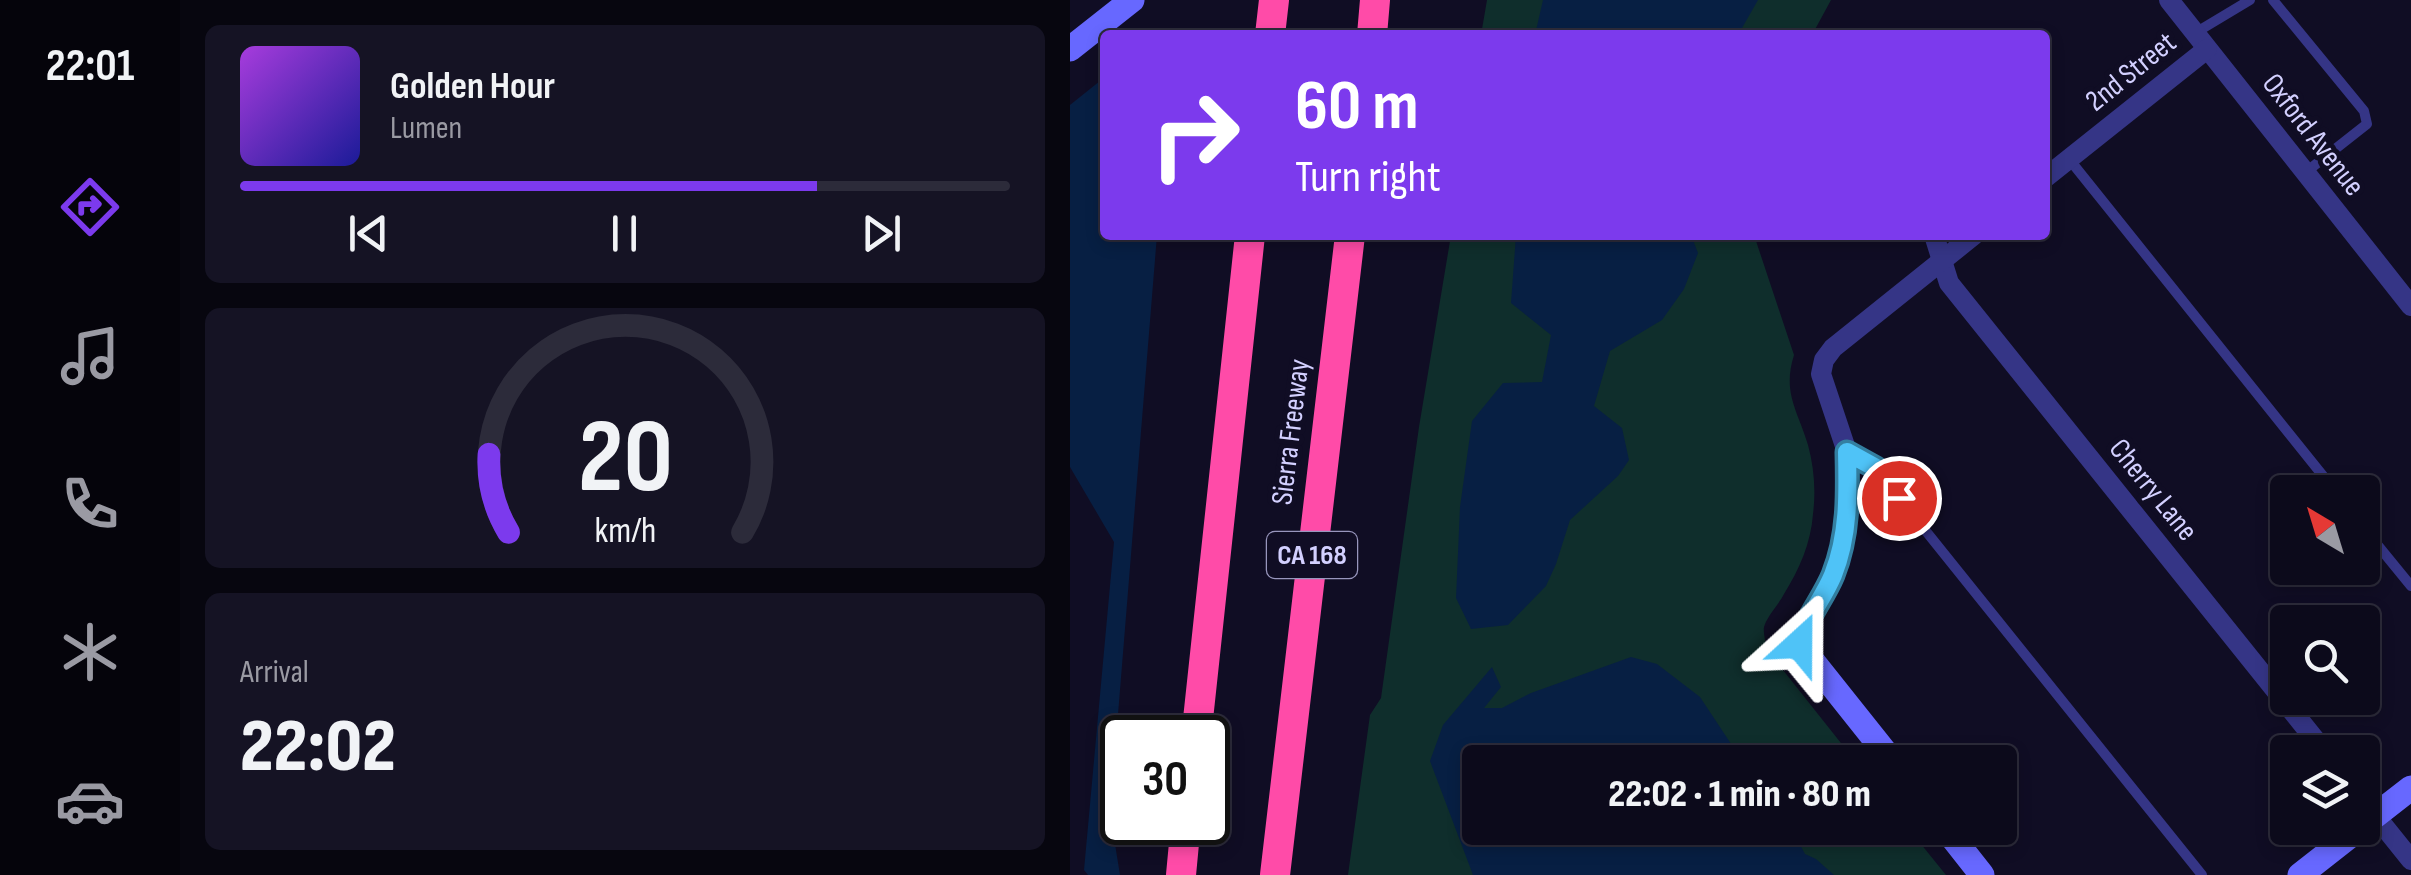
<!DOCTYPE html>
<html lang="en">
<head>
<meta charset="utf-8">
<style>
  :root { --surface:#0c0a1b; --page:#151324; --text:#f1f3f6; --muted:#9a9aa3; --line:#2c2b3a; --accent:#7c3aed }
  body { margin:0; font-family:"Sofia Sans Condensed",sans-serif; background:var(--page); color:var(--text); height:100vh; display:flex; flex-direction:column; font-size:38px; white-space:nowrap }
  * { box-sizing:border-box; margin:0 }
  p { font-size:32px; color:var(--muted) }
  .icon { flex:none; width:55px; height:55px; fill:none; stroke:currentColor; stroke-width:2; stroke-linecap:round; stroke-linejoin:round }
  .map { position:relative; flex:1; overflow:hidden }
  .sheet { display:flex; flex-direction:column; gap:25px; padding:25px; background:#07060f; width:890px }
  .sheet>* { flex:none }
  .hud { position:absolute; left:30px; top:30px; width:950px; height:210px; border-radius:10px; box-shadow:0 5px 15px #0003,0 0 0 2px var(--line); background:#7c3aed; color:#fff; overflow:hidden }
  .needle { width:65px; rotate:322deg }
  .buttons { position:absolute; left:1200px; top:475px; display:grid; gap:20px }
  .buttons a { display:grid; place-items:center; width:110px; height:110px; border-radius:10px; background:var(--surface); box-shadow:0 5px 15px #0003,0 0 0 2px var(--line); font-size:50px }
  .speed { position:absolute; left:30px; top:715px; display:flex; gap:20px; font-size:50px; font-weight:700; text-align:center }
  .speed>* { display:grid; place-content:center; width:130px; height:130px; border-radius:50%; background:var(--surface); box-shadow:0 5px 15px #0003,0 0 0 2px var(--line); line-height:1 }
  .speed .limit { border:5px solid #111; border-radius:15px; background:#fff; color:#111 }
  .pin { position:absolute; display:grid; place-items:center; width:85px; height:85px; color:#fff; margin:-42px; border:5px solid #fff; border-radius:50%; box-shadow:0 2px 10px #0007 }
  .me { position:absolute; width:110px; margin:-55px; rotate:24deg; stroke-linejoin:round; filter:drop-shadow(0 0 8px #0008) }
  .turn { display:flex; align-items:center; gap:35px; height:210px; padding:0 30px; font-size:45px }
  .turn .icon { width:130px; height:130px; stroke-width:2.5 }
  .turn b { display:block; font-size:70px; line-height:85px }
  .big { font-size:75px; font-weight:800; line-height:1.1 }
  .sheet .tile { flex:1; display:flex; flex-direction:column; justify-content:center; gap:15px; min-width:0; padding:0 35px; border-radius:15px; background:var(--page) }
  .sheet .dial { align-items:center; gap:0 }
  .dial svg { height:260px; overflow:visible; fill:none; stroke:var(--line); stroke-width:7; stroke-linecap:round; text-anchor:middle }
  .dial text { fill:var(--text); stroke:none }
  .song { display:flex; align-items:center; gap:30px }
  .cover { width:120px; height:120px; border-radius:15px; background:linear-gradient(135deg,hsl(280 70% 55%),hsl(240 70% 35%)) }
  .played { height:10px; border-radius:5px; background:linear-gradient(90deg,var(--accent) 75%,var(--line) 75%) }
  .keys { display:flex; justify-content:space-around; direction:ltr }
  .trip { position:absolute; left:392px; top:745px; width:555px; height:100px; border-radius:10px; background:var(--surface); box-shadow:0 5px 15px #0003,0 0 0 2px var(--line); font-weight:800; line-height:100px; text-align:center }
  main { display:flex; flex:1; min-height:0 }
  .tab-bar { display:flex; flex-direction:column; width:180px; justify-content:space-around; align-items:center; background:#05040b; color:var(--muted) }
  .tab-bar .icon { width:70px; height:70px }
  .tab-bar .selected { color:var(--accent) }
  .tab-bar b { font-size:45px; color:var(--text) }
  .map>svg:first-child { display:block }
</style>
</head>
<body>
<main>
<nav class="tab-bar">
<b>22:01</b>
<svg class="icon selected" aria-label="directions" viewBox="0 0 24 24"><path d="M12 3l9 9-9 9-9-9zM9 14v-3h6M13 9l2 2-2 2"/></svg>
<svg class="icon" aria-label="music" viewBox="0 0 24 24"><path d="M9 18V5l10-2v13"/><circle cx="6" cy="18" r="3"/><circle cx="16" cy="16" r="3"/></svg>
<svg class="icon" aria-label="phone" viewBox="0 0 24 24"><path d="M5 4h4l2 5-3 2q2 4 5 5l2-3 5 2v4C11 20 4 13 5 4z"/></svg>
<svg class="icon" aria-label="climate" viewBox="0 0 24 24"><path d="M12 3v18M4 7l16 10M4 17L20 7"/></svg>
<svg class="icon" aria-label="car" viewBox="0 0 24 24"><path d="M5 17H2v-5l4-1 3-4h7l3 4 3 1v5h-3M9 17h6M6 11h13"/><circle cx="7" cy="17" r="2"/><circle cx="17" cy="17" r="2"/></svg>
</nav>
<section class="sheet">
<div class="tile">
<div class="song"><i class="cover"></i><div><b>Golden Hour</b><p>Lumen</p></div></div>
<div class="played"></div>
<div class="keys"><svg class="icon" aria-label="previous" viewBox="0 0 24 24"><path d="M18 5L8 12l10 7zM5 5v14"/></svg><svg class="icon" aria-label="pause" viewBox="0 0 24 24"><path d="M8 5v14M16 5v14"/></svg><svg class="icon" aria-label="next" viewBox="0 0 24 24"><path d="M6 5l10 7-10 7zM19 5v14"/></svg></div>
</div>
<div class="tile dial"><svg viewBox="0 0 100 80">
<path d="M14 69A42 42 0 1 1 86 69"/>
<path d="M14 69A42 42 0 0 1 8 45" stroke="#7c3aed"/>
<text x="50" y="56" font-size="32" font-weight="700">20</text>
<text x="50" y="72" font-size="11">km/h</text>
</svg></div>
<div class="tile"><p>Arrival</p><b class="big">22:02</b></div>
</section>
<div class="map">
<svg width="1341" height="875" viewBox="0 0 1341 875">
  <rect width="100%" height="100%" fill="#100d24"/>
  <g fill="#0f2e2c">
    <polygon points="417,0 761,0 742,35 411,35"/>
    <path d="M 381,235 L 684,235 L 724,355 C 712,393 728,411 738,445 C 744,467 746,491 743,514 C 741,543 729,570 714,594 C 709,604 697,616 694,627 C 693,633 696,644 697,650 L 786,762 L 410,762 L 410,828 L 838,828 L 876,875 L 278,875 L 300,715 L 311,698 L 349,427 Z"/>
  </g>
  <g fill="#071f43">
    <polygon points="473,0 688,0 668,35 465,35"/>
    <polygon points="35,77 35,235 87,235 40,813 50,875 18,875 14,870 44,542 0,467 0,105"/>
    <polygon points="446,235 621,235 628,253 614,289 592,320 540,351 524,406 552,428 559,460 548,476 500,520 486,564 476,586 438,625 401,629 386,598 390,507 402,421 433,383 472,382 481,335 441,303"/>
    <polygon points="561,657 587,664 630,697 673,762 410,762 410,828 721,828 735,854 746,859 764,875 403,875 360,761 373,725 422,667 431,687 414,708 432,708 461,693"/>
  </g>
  <g fill="none" stroke-linecap="round" stroke-linejoin="round">
    <g stroke="#353586" stroke-width="10">
      <polyline points="1203,0 1294,111 1297,124 1236,172"/>
      <polyline points="1125,33 1180,0"/>
      <polyline points="999,159 1266,492"/>
      <polyline points="777,452 806,469 1132,875"/>
      <polyline points="1292,526 1341,586"/>
    </g>
    <g stroke="#353586" stroke-width="20">
      <polyline points="1099,0 1341,306"/>
      <polyline points="975,178 1137,49"/>
      <polyline points="864,235 879,283 1255,752"/>
      <polyline points="729,644 734,626 763,575 779,512 777,452 751,374 754,360 763,348 904,235"/>
      <polyline points="1292,799 1341,860"/>
    </g>
    <g stroke="#6768ff" stroke-width="25">
      <polyline points="0,49 62,0"/>
      <polyline points="729,644 823,762"/>
      <polyline points="1292,826 1341,788"/>
      <polyline points="875,828 912,875"/>
      <polyline points="1230,875 1290,828"/>
    </g>
    <g stroke="#ff4ba8" stroke-width="30">
      <polyline points="200,35 204,0"/>
      <polyline points="302,35 305,0"/>
      <polyline points="126,738 180,235"/>
      <polyline points="111,875 116,822"/>
      <polyline points="205,875 280,235"/>
    </g>
  </g>
  <g fill="none" stroke-linecap="round" stroke-linejoin="round">
    <g stroke="#337fa1" stroke-width="25">
      <path id="route" d="M 729,644 C 736,618 753,599 763,575 C 779,535 778,494 777,452 L 806,468 L 829,498"/>
    </g>
    <use href="#route" stroke="#4fc3f7" stroke-width="18"/>
  </g>
  <g text-anchor="middle" dominant-baseline="central" stroke-width="10" stroke-linejoin="round" paint-order="stroke">
    <rect fill="#100d24" stroke="#9896bd" stroke-width="2.5" x="197" y="532" width="90" height="46" rx="8"/>
    <g font-size="28" font-weight="bold" fill="#d3d0ff">
      <text x="242" y="555">CA 168</text>
    </g>
    <g font-size="30" fill="#d3d0ff" stroke="#100d24">
      <text transform="translate(1061 72) rotate(-39)">2nd Street</text>
      <text transform="translate(1243 135) rotate(52)">Oxford Avenue</text>
      <text transform="translate(221 432) rotate(-83)">Sierra Freeway</text>
      <text transform="translate(1083 490) rotate(51)">Cherry Lane</text>
    </g>
  </g>
</svg>
<div class="buttons">
<a><svg class="needle" viewBox="-14 -14 28 28"><path d="M0-13l5 13h-10z" fill="#e53935"/><path d="M0 13l5-13h-10z" fill="#9a9aa3"/></svg></a>
<a><svg class="icon" aria-label="search" viewBox="0 0 24 24"><circle cx="10" cy="10" r="6"/><path d="M15 15l6 6"/></svg></a>
<a><svg class="icon" aria-label="layers" viewBox="0 0 24 24"><path d="M12 4l9 5-9 5-9-5zM3 14l9 5 9-5"/></svg></a>
</div>
<div class="speed"><div class="limit">30</div></div>
<div class="pin" style="left:829px;top:498px;background:#d93025"><svg class="icon" aria-label="arrive" viewBox="0 0 24 24"><path d="M6 21V4h12l-3 4 3 4H6"/></svg></div>
<svg class="me" style="left:729px;top:644px" viewBox="-20 -20 40 40"><path d="M0-17L14 15 0 8-14 15z" fill="#4fc3f7" stroke="#fff" stroke-width="4"/></svg>
<div class="trip">22:02 · 1 min · 80 m</div>
<div class="hud">
<div class="turn"><svg class="icon" aria-label="right" viewBox="0 0 24 24"><path d="M7 20v-9h11M14 6l5 5-5 5"/></svg><div><b>60 m</b>Turn right</div></div>
</div>
</div>
</main>
</body>
</html>
